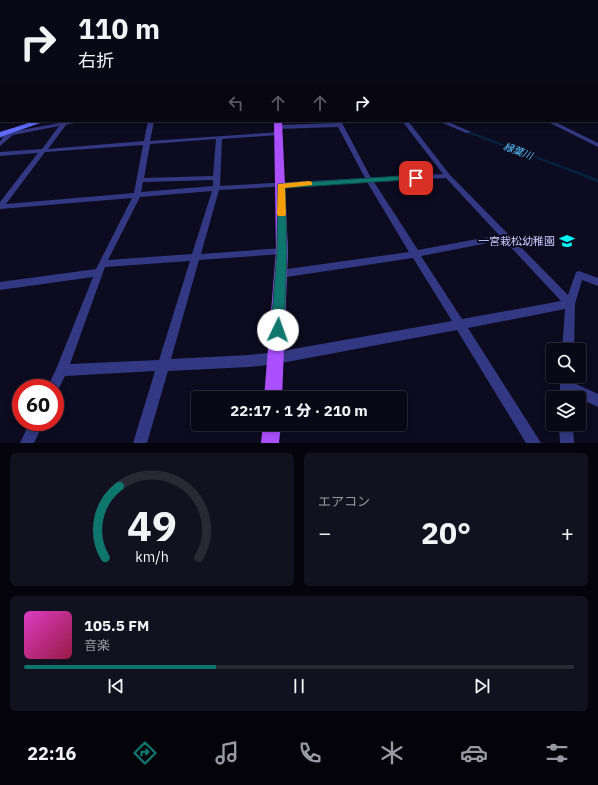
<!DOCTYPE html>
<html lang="ja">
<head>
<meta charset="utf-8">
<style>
  :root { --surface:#090817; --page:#121120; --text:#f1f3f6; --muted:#999aa1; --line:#292936; --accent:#0f766e }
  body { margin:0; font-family:"IBM Plex Sans","Noto Sans JP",sans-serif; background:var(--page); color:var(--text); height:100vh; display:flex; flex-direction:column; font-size:15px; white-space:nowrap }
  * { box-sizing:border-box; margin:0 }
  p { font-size:13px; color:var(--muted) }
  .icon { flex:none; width:22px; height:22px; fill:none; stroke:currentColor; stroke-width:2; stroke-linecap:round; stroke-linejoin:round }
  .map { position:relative; height:443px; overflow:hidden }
  .sheet { display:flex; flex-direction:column; gap:10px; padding:10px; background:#05040d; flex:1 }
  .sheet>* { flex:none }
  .banner { position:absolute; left:0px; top:0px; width:598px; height:122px; box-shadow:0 2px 6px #0003,0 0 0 1px var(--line); background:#090817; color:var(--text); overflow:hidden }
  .tools { position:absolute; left:546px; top:343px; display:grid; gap:8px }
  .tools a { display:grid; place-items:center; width:40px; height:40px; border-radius:4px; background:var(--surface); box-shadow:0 2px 6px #0003,0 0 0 1px var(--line); font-size:20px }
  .speed { position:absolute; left:12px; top:379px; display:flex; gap:8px; font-size:20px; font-weight:700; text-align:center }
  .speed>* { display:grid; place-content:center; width:52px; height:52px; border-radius:50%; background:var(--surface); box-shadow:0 2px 6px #0003,0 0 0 1px var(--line); line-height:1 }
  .speed .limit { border:6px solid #d22; background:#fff; color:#111 }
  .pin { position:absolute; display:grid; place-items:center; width:34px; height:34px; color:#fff; margin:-17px; border-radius:8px; box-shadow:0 2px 6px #0006 }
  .me { position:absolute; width:44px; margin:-22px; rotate:3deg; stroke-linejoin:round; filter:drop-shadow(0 0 3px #0008) }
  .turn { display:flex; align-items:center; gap:14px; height:84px; padding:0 12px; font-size:18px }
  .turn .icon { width:52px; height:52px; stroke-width:2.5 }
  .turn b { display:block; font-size:28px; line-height:34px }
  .lanes { display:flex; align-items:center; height:38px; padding:0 12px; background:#0003; justify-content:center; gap:20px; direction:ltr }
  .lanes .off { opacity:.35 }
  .big { font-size:30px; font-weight:800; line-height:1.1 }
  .sheet .card { flex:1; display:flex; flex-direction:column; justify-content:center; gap:6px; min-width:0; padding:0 14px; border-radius:6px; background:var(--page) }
  .sheet .dial { align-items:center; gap:0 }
  .dial svg { height:104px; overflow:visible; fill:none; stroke:var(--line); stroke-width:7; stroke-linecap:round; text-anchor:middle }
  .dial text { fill:var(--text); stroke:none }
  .song { display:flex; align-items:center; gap:12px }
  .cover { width:48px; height:48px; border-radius:6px; background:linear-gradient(135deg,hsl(310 70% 55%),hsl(340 70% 35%)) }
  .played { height:4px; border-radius:2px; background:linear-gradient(90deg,var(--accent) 35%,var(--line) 35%) }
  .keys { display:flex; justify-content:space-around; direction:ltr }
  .heat { display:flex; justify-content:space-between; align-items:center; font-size:22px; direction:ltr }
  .sheet .tiles { flex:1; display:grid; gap:10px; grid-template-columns:1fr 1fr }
  .card:last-child { grid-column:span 2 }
  .trip { position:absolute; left:191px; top:391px; width:216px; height:40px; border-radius:4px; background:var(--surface); box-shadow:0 2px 6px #0003,0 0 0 1px var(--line); font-weight:800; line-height:40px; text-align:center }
  .menu { display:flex; height:64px; justify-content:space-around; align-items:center; background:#040309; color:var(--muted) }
  .menu .icon { width:28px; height:28px }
  .menu .active { color:var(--accent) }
  .menu b { font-size:18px; color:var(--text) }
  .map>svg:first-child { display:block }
</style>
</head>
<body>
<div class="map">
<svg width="598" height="443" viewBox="0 0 598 443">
  <rect width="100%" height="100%" fill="#0c0b1f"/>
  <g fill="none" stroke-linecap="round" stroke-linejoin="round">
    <polyline stroke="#06203e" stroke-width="2.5" points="465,131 589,177"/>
    <polyline stroke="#06203e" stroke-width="3" points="586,176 598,181"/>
    <g fill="#333882" fill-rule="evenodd">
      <rect x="0" y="45" width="1" height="1"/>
      <rect x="597" y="55" width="1" height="3"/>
      <polygon points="0,57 1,57 0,60"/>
      <rect x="0" y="65" width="1" height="2"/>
      <rect x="0" y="89" width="1" height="2"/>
      <polygon points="1,106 1,110 0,111 0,107"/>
      <path d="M 70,121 L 81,121 L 66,125 L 48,149 L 144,141 L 148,121 L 154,121 L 150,141 L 280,132 L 280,134 L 278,135 L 222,139 L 220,186 L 365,178 L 338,127 L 278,129 L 275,127 L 278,125 L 337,123 L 335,121 L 341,121 L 371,178 L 443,174 L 402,121 L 408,121 L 450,175 L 568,295 L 576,272 L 579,271 L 598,278 L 598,286 L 582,280 L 575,304 L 574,350 L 562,350 L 565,309 L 468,328 L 541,443 L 526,443 L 457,330 L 276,364 L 249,367 L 168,371 L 147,443 L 133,443 L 155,371 L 65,376 L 57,392 L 55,393 L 55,388 L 47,388 L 57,367 L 93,277 L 0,290 L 0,282 L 96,269 L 132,198 L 0,209 L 0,202 L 38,153 L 0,156 L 0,152 L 42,149 L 59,126 L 13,135 L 0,146 L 0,141 L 4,137 L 0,138 L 0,134 ZM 216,139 L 213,176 L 144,178 L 150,144 ZM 143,145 L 134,193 L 6,204 L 45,152 ZM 446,178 L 499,235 L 418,250 L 374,182 ZM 213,180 L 213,186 L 141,192 L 143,182 ZM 367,182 L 409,252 L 280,270 L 277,271 L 275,274 L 277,277 L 280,278 L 413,258 L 452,321 L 276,352 L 249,355 L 171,359 L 199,260 L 282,254 L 285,253 L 286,251 L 285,249 L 282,248 L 201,254 L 219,190 ZM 212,191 L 192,254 L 108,260 L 140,197 ZM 504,240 L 561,301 L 462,319 L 421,256 ZM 190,261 L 159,360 L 70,364 L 105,267 Z"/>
      <polygon points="438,121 446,121 471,132 466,133"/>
      <polygon points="546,121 553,121 598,143 598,147"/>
      <polygon points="560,376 572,376 572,382 598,394 598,407 572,395 572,398 560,398"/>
      <polygon points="30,422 44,422 34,443 20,443"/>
      <polygon points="559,424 573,424 574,443 560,443"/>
    </g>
    <rect fill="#333882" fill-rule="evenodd" x="597" y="88" width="1" height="4"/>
    <g fill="#606dff" fill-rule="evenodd">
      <rect x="597" y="95" width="1" height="4"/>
      <polygon points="35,121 46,121 0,137 0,132"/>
    </g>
    <g fill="#ab50ff" fill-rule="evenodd">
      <polygon points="274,121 282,121 288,251 282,398 264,398 276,251"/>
      <polygon points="263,424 281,424 279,443 261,443"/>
    </g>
  </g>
  <linearGradient id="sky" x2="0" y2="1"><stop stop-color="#070611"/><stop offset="0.42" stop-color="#2e344d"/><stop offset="1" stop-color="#2e344d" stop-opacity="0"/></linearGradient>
  <rect width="598" height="107" fill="url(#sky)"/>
  <polygon fill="#0f766e" stroke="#0a4d48" points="416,175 419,176 419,179 285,188 287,251 284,330 282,334 278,336 273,334 271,330 277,251 278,184"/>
  <polygon fill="#f59e0b" points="309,181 312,182 312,185 285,188 286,214 285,216 278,216 277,214 278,184"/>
  <defs>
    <g id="school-bare" transform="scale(1.2)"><path d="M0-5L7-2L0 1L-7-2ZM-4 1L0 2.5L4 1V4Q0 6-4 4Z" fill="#00f4f3" stroke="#0c0b1f" stroke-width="2.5" paint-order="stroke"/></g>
  </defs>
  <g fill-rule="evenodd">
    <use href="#school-bare" x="567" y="241"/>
  </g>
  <g text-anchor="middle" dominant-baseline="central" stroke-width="4" stroke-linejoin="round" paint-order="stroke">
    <g font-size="10" font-style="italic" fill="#57c3ff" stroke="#0c0b1f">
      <text transform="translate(518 151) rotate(21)">縁葉川</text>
    </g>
    <g font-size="11" fill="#cac9ff" stroke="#0c0b1f" text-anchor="end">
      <text x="555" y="241">一宮栽松幼稚園</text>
    </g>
  </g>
</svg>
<div class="tools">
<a><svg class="icon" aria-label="search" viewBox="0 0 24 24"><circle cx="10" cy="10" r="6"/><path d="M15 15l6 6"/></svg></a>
<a><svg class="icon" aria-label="layers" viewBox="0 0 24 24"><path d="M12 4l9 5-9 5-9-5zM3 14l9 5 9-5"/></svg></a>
</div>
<div class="speed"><div class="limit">60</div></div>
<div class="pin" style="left:416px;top:178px;background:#d93025"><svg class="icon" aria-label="arrive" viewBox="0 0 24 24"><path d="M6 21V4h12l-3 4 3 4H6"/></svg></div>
<svg class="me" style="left:278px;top:330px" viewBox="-20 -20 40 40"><circle r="19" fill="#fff"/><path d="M0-13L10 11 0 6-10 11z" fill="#0f766e"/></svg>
<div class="trip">22:17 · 1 分 · 210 m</div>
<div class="banner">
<div class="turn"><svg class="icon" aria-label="right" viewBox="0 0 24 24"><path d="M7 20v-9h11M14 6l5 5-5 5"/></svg><div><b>110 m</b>右折</div></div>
<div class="lanes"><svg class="icon off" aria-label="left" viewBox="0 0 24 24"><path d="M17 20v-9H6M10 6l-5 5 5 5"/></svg><svg class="icon off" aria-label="ahead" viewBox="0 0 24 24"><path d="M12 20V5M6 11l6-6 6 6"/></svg><svg class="icon off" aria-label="ahead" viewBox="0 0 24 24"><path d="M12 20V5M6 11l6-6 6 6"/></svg><svg class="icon" aria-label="right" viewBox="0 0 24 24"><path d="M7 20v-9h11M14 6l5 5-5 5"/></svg></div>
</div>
</div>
<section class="sheet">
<div class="tiles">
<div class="card dial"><svg viewBox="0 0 100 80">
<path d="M14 69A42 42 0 1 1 86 69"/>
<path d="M14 69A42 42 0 0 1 25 14" stroke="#0f766e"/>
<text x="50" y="56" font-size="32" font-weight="700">49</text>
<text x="50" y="72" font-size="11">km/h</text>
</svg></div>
<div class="card"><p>エアコン</p>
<div class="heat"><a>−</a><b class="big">20°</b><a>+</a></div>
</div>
<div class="card">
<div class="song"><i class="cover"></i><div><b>105.5 FM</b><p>音楽</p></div></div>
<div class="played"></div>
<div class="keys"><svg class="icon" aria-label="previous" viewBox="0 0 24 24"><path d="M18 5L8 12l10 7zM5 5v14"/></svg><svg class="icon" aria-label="pause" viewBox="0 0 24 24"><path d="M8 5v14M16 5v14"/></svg><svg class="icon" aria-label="next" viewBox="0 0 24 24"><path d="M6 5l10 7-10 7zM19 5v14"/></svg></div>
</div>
</div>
</section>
<nav class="menu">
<b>22:16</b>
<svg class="icon active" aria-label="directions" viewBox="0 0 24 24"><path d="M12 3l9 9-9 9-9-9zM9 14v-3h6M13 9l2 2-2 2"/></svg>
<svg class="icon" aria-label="music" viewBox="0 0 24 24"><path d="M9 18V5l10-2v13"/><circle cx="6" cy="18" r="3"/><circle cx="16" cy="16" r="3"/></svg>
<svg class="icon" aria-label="phone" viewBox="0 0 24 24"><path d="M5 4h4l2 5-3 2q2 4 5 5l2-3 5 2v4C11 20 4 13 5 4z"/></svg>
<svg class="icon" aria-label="climate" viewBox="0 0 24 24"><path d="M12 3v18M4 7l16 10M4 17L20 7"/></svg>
<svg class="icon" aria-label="car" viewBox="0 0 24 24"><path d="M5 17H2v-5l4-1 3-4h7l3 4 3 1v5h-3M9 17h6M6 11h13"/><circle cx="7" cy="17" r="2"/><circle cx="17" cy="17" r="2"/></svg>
<svg class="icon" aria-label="filters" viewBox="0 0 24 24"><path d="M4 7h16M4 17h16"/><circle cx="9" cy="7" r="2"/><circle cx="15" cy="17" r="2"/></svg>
</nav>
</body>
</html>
